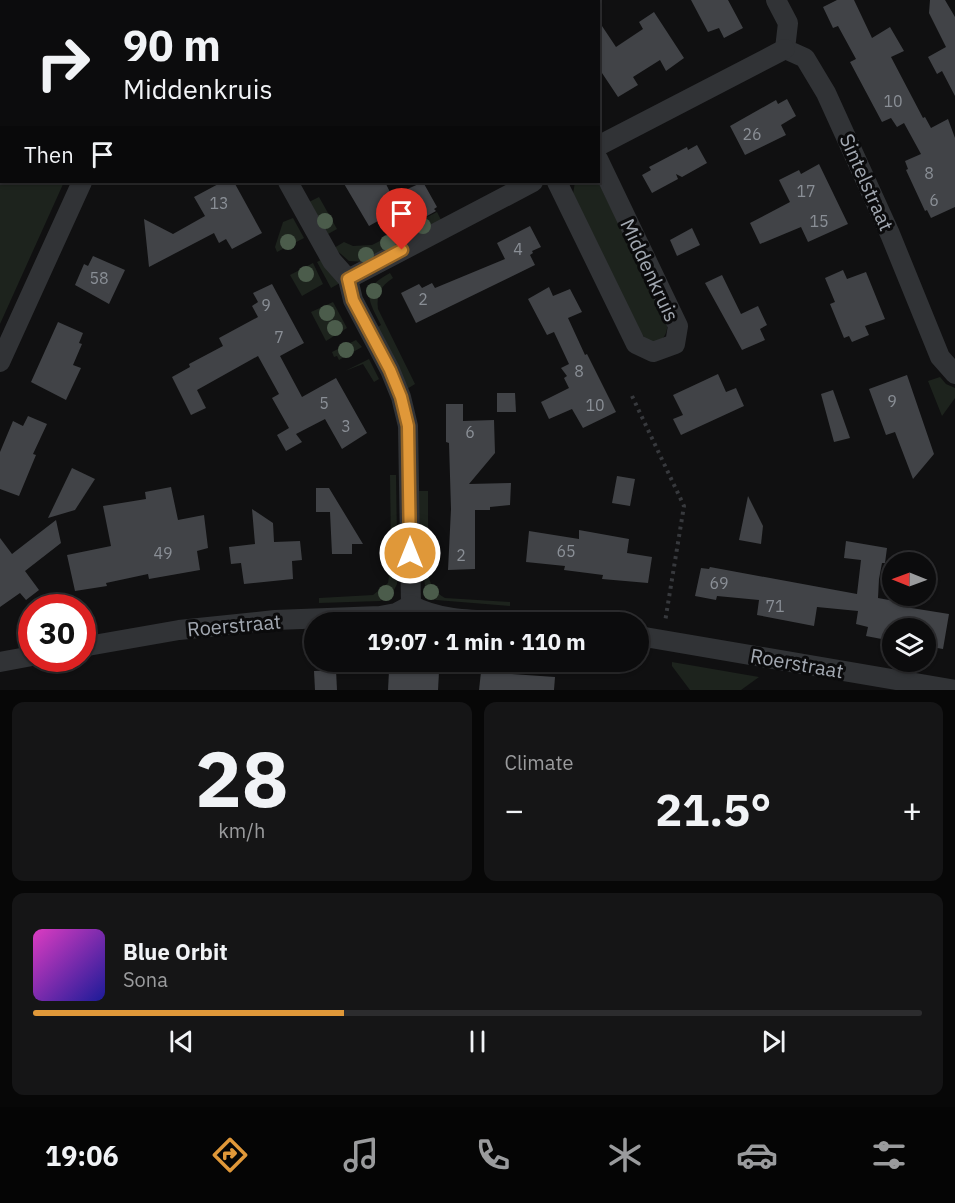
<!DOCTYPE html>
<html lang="en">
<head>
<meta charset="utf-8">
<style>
  :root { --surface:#0c0c0d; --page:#151516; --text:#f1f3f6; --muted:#9a9b9d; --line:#2c2c2e; --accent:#e09839 }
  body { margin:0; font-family:"IBM Plex Sans",sans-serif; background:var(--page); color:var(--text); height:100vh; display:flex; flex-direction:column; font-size:22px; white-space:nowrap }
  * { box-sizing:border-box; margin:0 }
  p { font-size:20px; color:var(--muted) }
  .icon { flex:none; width:33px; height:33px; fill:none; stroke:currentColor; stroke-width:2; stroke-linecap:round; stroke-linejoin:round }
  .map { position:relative; height:690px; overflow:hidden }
  .details { display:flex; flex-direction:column; gap:12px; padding:12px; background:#070707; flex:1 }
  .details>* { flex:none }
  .guide { position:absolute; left:0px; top:0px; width:600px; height:183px; box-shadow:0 2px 4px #0004,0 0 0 2px var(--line); background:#0c0c0d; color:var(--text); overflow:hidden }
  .needle { width:39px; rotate:271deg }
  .buttons { position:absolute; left:882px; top:552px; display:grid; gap:12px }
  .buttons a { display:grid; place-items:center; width:54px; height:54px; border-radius:50%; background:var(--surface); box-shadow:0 2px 4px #0004,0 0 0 2px var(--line); font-size:30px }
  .speed { position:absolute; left:18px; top:594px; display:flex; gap:12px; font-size:30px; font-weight:700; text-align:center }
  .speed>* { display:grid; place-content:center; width:78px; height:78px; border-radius:50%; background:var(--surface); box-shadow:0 2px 4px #0004,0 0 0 2px var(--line); line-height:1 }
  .speed .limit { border:9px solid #d22; background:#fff; color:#111 }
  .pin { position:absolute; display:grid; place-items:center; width:51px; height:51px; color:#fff; margin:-62px -26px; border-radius:50% 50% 50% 0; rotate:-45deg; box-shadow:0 0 6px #0007 }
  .pin .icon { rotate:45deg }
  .me { position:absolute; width:66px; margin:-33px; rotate:0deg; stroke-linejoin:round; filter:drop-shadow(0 0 4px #0008) }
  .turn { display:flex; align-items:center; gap:21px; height:126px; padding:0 24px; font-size:27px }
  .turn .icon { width:78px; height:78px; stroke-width:2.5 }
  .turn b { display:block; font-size:42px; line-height:51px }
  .then { display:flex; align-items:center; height:57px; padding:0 24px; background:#0003; gap:12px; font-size:22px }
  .big { font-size:45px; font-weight:700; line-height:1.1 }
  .details .card { flex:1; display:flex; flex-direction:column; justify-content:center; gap:9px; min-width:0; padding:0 21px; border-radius:12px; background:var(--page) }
  .details .dial { align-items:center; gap:0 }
  .dial b { font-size:78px; line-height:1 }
  .song { display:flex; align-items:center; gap:18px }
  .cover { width:72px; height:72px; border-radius:9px; background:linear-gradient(135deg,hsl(310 70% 55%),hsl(240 70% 35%)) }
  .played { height:6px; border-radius:3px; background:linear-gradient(90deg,var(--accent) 35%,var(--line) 35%) }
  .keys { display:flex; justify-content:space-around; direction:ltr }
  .heat { display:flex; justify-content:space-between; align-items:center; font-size:33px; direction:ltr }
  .details .tiles { flex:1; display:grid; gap:12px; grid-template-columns:1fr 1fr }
  .card:last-child { grid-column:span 2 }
  .trip { position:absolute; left:304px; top:612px; width:345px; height:60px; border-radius:30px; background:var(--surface); box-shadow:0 2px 4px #0004,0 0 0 2px var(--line); font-weight:700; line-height:60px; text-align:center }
  .dock { display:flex; height:96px; justify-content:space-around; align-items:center; background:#050505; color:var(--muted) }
  .dock .icon { width:42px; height:42px }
  .dock .current { color:var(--accent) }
  .dock b { font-size:27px; color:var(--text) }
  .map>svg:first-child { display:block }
</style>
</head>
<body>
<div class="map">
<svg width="955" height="690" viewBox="0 0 955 690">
  <rect width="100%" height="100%" fill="#101011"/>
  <g fill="#1d231d">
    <polygon points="0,0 153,0 2,2 2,182 64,182 0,324"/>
    <path d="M 575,182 L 598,182 L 667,320 C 670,340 653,351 641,333 L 573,194 Z"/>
    <polygon points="319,197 337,229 328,234 309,202"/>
    <polygon points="437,212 442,222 366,262 349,261 334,248 344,242 353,246 372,245"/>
    <polygon points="293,218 304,238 277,252 275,247 283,222"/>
    <path d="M 321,260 C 327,269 335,275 340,283 L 331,288 L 317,262 Z"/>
    <polygon points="313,263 323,284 302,296 290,275"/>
    <path d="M 390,273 L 393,278 C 381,286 376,294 378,309 L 415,384 L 407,389 L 376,328 L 381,325 C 368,299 360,289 390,273 Z"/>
    <polygon points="333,302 347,328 326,341 311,312"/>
    <polygon points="356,340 362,347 339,360 337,356 334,357 332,352"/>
    <polygon points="369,359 379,379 374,382 363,364 345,371"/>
    <polygon points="940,377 946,384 955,388 955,398 942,416 928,381"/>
    <polygon points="390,475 396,475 397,543 391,544"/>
    <polygon points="417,491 428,491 428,556 418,556"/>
    <polygon points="392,557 397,558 397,584 391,596 380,601 319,603 319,598 373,595 388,583"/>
    <path d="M 424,572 L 428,572 C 430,585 433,591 445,598 L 510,602 L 510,606 L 436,600 C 425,593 424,585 424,572 Z"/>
    <polygon points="672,662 759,677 741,690 690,690 672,666"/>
  </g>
  <g fill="#414347">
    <polygon points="691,0 728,0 743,28 724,38 719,28 708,32"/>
    <polygon points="837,0 854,0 872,38 890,27 904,51 891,57 923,118 925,117 931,128 948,119 955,138 955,207 931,218 927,210 925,211 906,170 908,169 905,161 921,154 904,123 897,127 891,118 882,122 850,62 856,59 838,26 833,28 823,7"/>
    <polygon points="930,0 945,0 955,17 955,96 942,71 937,74 928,57 946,47 929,13"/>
    <polygon points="654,12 684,58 666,71 660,60 633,77 638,85 618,97 598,67 598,20 616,47 643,29 639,22"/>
    <polygon points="787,99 796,116 781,125 786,135 745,155 730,126 776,100 778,104"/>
    <polygon points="697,145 707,163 682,177 676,174 678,179 652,193 642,175 651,170 649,167 687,147 688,150"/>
    <polygon points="819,164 848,224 808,242 801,227 760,244 750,223 790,202 779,180 799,170 801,174"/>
    <polygon points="222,182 234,182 262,233 232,249 226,239 219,243 214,233 149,267 144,219 173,234 205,216 194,197"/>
    <polygon points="343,182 385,182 392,196 423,182 437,207 434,209 436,211 409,226 405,220 394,212 369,226"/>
    <polygon points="530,226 541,247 532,251 533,253 530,255 535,265 416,323 401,293 419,284 422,288 432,283 435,288 505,259 497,243"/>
    <polygon points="692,228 700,245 677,256 670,240"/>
    <polygon points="93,256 125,270 109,304 75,285 84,264 88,266"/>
    <polygon points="843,270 847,279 866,272 885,319 865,326 869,335 852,342 849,336 844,338 830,304 835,302 825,278"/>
    <polygon points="722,275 741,314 758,306 767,325 760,329 765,340 742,350 705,283"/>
    <polygon points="272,284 304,343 280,356 302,397 336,378 367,433 342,449 325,419 296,434 302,442 286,451 277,435 289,428 272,398 279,394 258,356 197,390 206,408 191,415 172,377 190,367 189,364 223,346 219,338 258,317 252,306 258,302 253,293"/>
    <polygon points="549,287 553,296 570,289 582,312 568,318 585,355 587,354 616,412 583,428 572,409 549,419 541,402 569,388 564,378 567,376 561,368 569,364 554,332 547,335 528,299"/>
    <polygon points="58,322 83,333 79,343 82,344 73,365 81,368 66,400 31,382"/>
    <polygon points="718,374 726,392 736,388 744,406 681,435 673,419 683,415 673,395"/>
    <polygon points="907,375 934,454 913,479 895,432 886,435 869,389"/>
    <polygon points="833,390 850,438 834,442 821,394"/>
    <polygon points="497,393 515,393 516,412 497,412"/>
    <polygon points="446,404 463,404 463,421 494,420 495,453 469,484 511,483 510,505 490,507 490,510 475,510 475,569 448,570 451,509 449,443 446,442"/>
    <polygon points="28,416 47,424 33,454 36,455 19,496 0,489 0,452 13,421 23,426"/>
    <polygon points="72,468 95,479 75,510 48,518"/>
    <polygon points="617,476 635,479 630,506 612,503"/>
    <polygon points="171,487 178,520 204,515 208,548 197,551 200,570 149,579 148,574 106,583 107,586 75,591 67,555 111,546 103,506 146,499 145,492"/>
    <polygon points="316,488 329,488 363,544 352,544 352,554 332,554 330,512 316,512"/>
    <polygon points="748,496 763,526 761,544 739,540"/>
    <polygon points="252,509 273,523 274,542 300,541 302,560 292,561 293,579 244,584 241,563 231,564 229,547 255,544"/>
    <polygon points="56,520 61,543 25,571 39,590 26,600 20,593 0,607 0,538 12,554"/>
    <polygon points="579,530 629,539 627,553 652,557 648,583 602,579 603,575 564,570 565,566 526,562 529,531 579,539"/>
    <polygon points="846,541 887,548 885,563 882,563 879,579 878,598 900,602 899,606 949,614 943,649 926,646 926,628 892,628 892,641 866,636 868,627 856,624 858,611 817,607 814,626 757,615 759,600 717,596 716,600 695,596 701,568 709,569 710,567 857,594 861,560 844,558"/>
    <polygon points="336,670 337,690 315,690 314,671"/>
    <polygon points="389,671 439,672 438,690 388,690"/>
    <polygon points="481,672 555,677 554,690 479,690"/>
  </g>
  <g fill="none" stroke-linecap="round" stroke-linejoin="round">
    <g stroke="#37393d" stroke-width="4" stroke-dasharray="3 4.5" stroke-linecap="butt">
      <polyline points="0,69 2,70"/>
      <polyline points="632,396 684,506 665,622"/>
    </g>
    <g stroke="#313336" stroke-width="20">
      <polyline points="505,0 506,2"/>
      <polyline points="776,0 788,23 785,49 805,58 826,93 890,234 940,357 955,374"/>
      <polyline points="163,2 163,0"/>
      <polyline points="457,2 458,0"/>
      <polyline points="598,146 785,49"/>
      <polyline points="288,182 332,261 348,279 353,300 390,370 401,397 408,426 411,605"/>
      <polyline points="557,182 636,344 653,352 675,344 678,326 598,159"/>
      <polyline points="348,279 533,182"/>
      <polyline points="0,362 82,182"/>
      <polyline points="639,636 955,690"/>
      <path d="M 82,647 L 179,630 L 275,620 L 380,616 L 396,613 L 411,605 C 445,624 489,619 527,622"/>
      <polyline points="0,662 32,656"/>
    </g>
  </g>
  <g fill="#4b5c4b">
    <circle cx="325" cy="221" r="8"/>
    <circle cx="423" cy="226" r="8"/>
    <circle cx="288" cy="242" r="8"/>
    <circle cx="388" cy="243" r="8"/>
    <circle cx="366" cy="255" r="8"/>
    <circle cx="306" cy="274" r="8"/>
    <circle cx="374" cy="291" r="8"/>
    <circle cx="327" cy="313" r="8"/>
    <circle cx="335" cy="328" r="8"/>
    <circle cx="346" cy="350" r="8"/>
    <circle cx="431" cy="592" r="8"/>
    <circle cx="386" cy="593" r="8"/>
  </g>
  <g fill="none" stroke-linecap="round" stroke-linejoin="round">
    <g stroke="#926325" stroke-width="15">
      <polyline id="route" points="402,250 348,279 353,300 390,370 401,397 408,426 410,553"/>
    </g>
    <use href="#route" stroke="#e09839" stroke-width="10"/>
  </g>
  <g text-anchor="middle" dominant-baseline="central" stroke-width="6" stroke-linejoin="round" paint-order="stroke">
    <g font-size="16" fill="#8a8f96">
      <text x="893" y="101">10</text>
      <text x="752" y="134">26</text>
      <text x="929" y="173">8</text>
      <text x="806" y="191">17</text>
      <text x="934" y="200">6</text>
      <text x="219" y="203">13</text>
      <text x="819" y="221">15</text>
      <text x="518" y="249">4</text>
      <text x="99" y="278">58</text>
      <text x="423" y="299">2</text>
      <text x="266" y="305">9</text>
      <text x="279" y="337">7</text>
      <text x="579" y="371">8</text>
      <text x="892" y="401">9</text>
      <text x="324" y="403">5</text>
      <text x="595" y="405">10</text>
      <text x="346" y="426">3</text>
      <text x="470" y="432">6</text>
      <text x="566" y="551">65</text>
      <text x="163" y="553">49</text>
      <text x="461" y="555">2</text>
      <text x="719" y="583">69</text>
      <text x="775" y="606">71</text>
    </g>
    <g font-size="20" fill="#a2a8b1" stroke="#0b0b0c">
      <text transform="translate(867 182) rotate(66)">Sintelstraat</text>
      <text transform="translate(650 270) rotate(65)">Middenkruis</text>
      <text transform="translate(234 625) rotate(-5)">Roerstraat</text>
      <text transform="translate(797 663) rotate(10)">Roerstraat</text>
    </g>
  </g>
</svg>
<div class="buttons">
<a><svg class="needle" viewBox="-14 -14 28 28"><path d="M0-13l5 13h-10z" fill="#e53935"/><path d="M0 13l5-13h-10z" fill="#9a9b9d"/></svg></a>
<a><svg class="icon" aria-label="layers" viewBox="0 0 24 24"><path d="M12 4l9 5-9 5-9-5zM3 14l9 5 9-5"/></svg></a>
</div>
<div class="speed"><div class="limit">30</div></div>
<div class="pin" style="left:402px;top:250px;background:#d93025"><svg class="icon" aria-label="arrive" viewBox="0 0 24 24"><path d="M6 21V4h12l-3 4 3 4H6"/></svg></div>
<svg class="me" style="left:410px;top:553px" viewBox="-20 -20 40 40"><circle r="17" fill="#e09839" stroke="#fff" stroke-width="3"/><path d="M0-11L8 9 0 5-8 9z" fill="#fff"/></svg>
<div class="trip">19:07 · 1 min · 110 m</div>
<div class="guide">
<div class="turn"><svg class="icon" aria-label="right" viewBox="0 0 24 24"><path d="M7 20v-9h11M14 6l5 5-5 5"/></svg><div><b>90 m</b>Middenkruis</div></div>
<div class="then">Then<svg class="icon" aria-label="arrive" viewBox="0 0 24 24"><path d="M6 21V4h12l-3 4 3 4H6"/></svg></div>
</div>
</div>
<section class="details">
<div class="tiles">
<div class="card dial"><b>28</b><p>km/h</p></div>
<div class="card"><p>Climate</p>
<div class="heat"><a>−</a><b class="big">21.5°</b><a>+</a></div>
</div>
<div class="card">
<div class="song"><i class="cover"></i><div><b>Blue Orbit</b><p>Sona</p></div></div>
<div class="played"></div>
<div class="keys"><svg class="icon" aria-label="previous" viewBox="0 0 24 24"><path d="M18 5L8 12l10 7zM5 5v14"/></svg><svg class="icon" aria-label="pause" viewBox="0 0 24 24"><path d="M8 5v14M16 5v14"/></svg><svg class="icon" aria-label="next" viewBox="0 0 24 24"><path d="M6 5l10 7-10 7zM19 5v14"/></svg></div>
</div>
</div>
</section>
<nav class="dock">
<b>19:06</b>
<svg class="icon current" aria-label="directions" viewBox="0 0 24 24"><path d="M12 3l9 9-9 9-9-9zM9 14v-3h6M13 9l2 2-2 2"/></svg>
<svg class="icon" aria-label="music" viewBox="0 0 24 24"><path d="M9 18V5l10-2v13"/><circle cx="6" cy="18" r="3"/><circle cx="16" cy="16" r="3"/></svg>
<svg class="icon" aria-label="phone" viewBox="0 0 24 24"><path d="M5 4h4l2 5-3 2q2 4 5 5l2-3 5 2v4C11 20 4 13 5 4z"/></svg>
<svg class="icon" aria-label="climate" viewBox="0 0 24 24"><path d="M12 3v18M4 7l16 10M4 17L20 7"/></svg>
<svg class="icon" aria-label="car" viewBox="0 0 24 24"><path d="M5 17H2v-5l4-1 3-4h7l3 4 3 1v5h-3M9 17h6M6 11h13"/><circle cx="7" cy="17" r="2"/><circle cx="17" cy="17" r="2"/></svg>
<svg class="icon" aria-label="filters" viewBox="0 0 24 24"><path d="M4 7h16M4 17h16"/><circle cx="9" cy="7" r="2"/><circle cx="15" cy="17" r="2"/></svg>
</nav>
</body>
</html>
